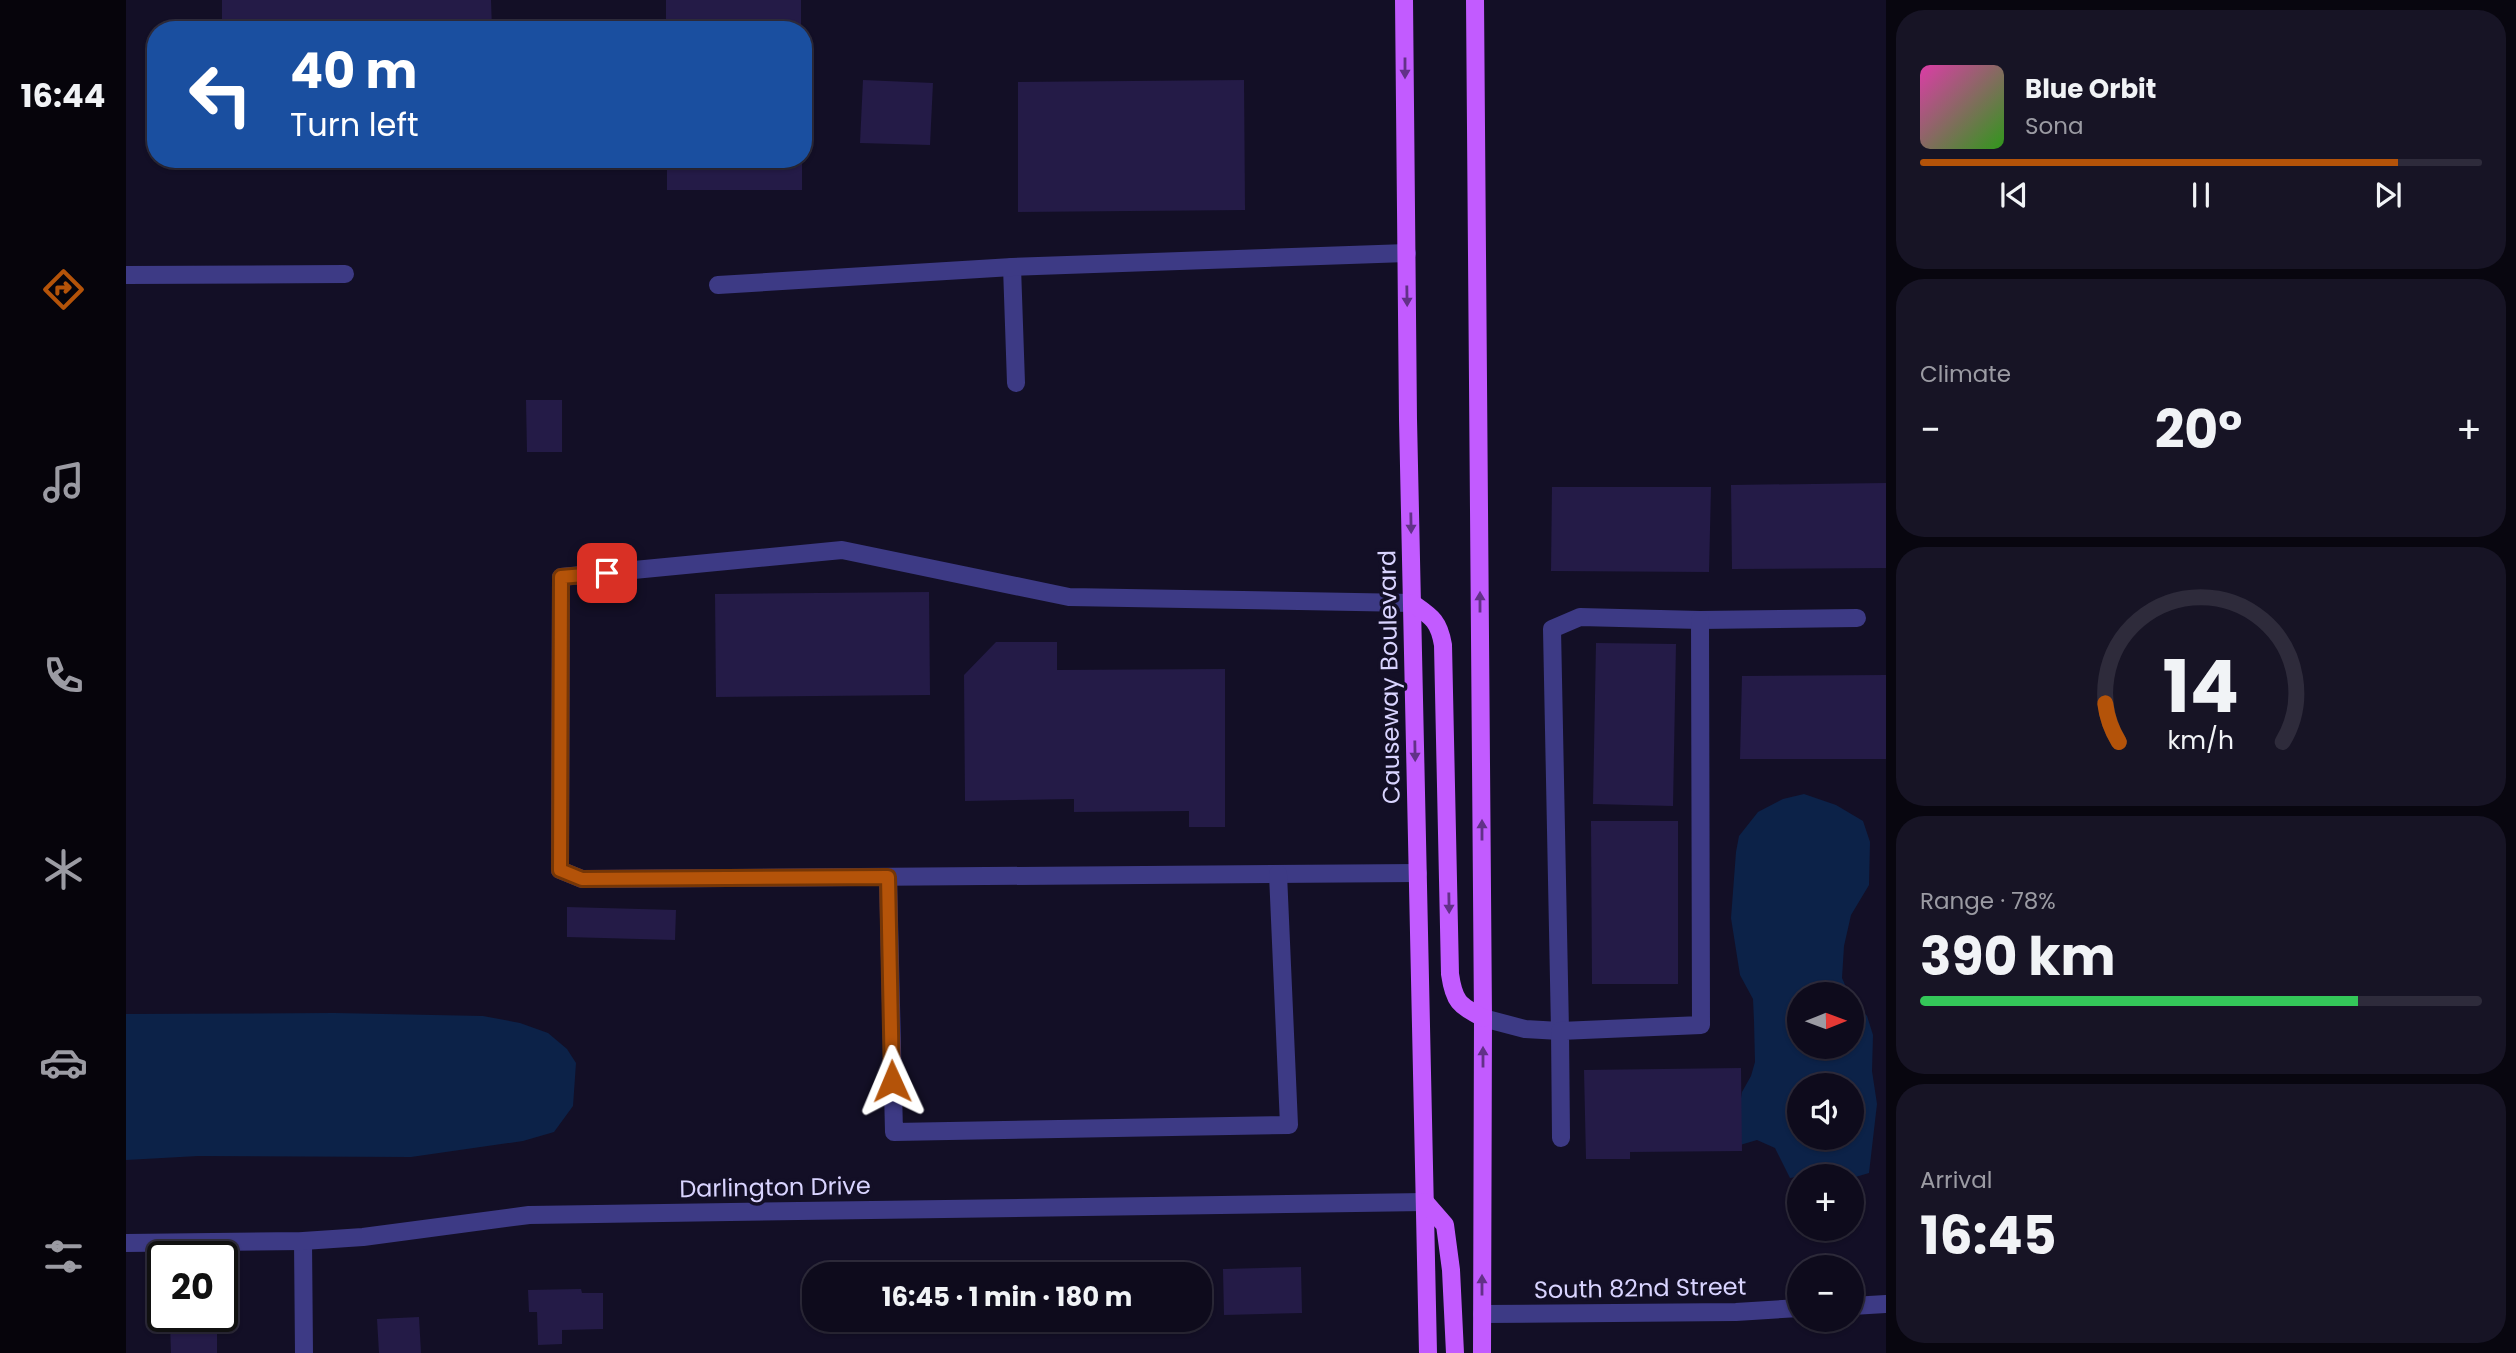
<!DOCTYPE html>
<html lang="en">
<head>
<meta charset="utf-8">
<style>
  :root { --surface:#0e0b1c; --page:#171425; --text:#f1f3f6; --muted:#9b9ba3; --line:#2e2b3b; --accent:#b45309 }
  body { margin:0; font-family:Poppins,sans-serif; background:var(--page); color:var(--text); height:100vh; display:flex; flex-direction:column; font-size:26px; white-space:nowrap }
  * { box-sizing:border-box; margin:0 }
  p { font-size:23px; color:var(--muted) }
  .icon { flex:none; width:38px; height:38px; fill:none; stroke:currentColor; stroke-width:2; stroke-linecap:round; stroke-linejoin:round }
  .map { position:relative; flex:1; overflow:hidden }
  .details { display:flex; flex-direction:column; gap:10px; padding:10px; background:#08060f; width:630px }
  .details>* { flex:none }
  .hud { position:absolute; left:21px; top:21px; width:665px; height:147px; border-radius:28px; box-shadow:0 2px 5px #0004,0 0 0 2px var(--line); background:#1a4fa0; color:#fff; overflow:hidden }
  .needle { width:46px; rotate:89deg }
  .controls { position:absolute; left:1661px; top:982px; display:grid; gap:14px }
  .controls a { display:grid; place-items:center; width:77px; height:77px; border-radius:50%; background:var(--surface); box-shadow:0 2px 5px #0004,0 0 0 2px var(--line); font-size:35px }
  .speed { position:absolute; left:21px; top:1241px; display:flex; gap:14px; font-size:35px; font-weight:700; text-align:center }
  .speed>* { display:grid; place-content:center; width:91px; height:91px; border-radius:50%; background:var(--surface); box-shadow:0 2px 5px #0004,0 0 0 2px var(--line); line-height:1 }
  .speed .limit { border:4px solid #111; border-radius:10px; background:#fff; color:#111 }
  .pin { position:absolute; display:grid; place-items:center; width:60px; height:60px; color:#fff; margin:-30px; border-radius:14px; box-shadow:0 4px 10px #0006 }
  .me { position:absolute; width:77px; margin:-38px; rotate:359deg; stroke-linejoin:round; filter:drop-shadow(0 0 5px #0008) }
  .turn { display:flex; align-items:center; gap:24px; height:147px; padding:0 28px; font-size:32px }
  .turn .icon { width:91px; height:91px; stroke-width:2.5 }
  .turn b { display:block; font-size:49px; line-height:60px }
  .big { font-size:52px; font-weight:700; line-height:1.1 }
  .details .widget { flex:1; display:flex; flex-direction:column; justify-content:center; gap:10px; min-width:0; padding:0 24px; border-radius:28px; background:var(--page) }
  .details .dial { align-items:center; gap:0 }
  .dial svg { height:182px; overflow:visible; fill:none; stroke:var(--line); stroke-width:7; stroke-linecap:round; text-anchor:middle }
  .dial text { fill:var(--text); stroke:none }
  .song { display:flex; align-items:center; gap:21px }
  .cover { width:84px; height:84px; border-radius:10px; background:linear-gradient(135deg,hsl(320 70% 55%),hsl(110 70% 35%)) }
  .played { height:7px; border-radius:4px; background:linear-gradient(90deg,var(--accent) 85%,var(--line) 85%) }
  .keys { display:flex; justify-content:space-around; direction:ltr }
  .heat { display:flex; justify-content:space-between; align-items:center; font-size:38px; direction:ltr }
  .charge { height:10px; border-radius:5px; background:linear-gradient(90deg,#34c759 78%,var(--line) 0) }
  .trip { position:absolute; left:676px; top:1262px; width:410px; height:70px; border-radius:28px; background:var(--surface); box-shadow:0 2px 5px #0004,0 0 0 2px var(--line); font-weight:700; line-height:70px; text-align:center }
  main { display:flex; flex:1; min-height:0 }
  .menu { display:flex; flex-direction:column; width:126px; justify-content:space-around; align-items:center; background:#06040b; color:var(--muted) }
  .menu .icon { width:49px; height:49px }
  .menu .current { color:var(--accent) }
  .menu b { font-size:32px; color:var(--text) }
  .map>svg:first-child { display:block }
</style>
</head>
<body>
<main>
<nav class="menu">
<b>16:44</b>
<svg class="icon current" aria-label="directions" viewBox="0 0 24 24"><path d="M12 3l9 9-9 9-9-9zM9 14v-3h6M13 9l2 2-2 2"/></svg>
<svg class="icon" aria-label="music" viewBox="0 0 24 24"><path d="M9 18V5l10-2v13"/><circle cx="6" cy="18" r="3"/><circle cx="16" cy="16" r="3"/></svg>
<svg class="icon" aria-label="phone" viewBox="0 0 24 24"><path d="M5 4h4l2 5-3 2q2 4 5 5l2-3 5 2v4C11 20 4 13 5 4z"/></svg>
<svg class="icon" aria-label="climate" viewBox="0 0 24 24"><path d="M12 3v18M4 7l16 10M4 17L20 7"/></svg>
<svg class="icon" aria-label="car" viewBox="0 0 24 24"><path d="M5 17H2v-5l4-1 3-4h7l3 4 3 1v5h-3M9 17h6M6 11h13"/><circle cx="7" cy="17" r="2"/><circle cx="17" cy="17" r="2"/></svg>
<svg class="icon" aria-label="filters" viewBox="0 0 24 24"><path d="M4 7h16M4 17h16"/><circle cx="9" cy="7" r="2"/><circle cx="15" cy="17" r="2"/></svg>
</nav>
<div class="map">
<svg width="1760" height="1353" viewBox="0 0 1760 1353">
  <rect width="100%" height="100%" fill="#130f26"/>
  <g fill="#0c2248" fill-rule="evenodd">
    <path d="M 1678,794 L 1710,805 L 1737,821 L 1744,842 L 1743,885 L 1725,915 L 1718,946 L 1716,978 L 1723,994 L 1673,994 L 1673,1046 L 1726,1046 L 1726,999 L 1741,1016 L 1747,1035 L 1746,1071 L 1751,1104 L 1743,1173 L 1726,1178 L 1706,1171 L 1664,1178 L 1649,1148 L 1631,1140 L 1614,1145 L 1612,1116 L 1616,1092 L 1625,1076 L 1629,1062 L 1628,1021 L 1627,999 L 1614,975 L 1605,918 L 1610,852 L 1613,836 L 1632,812 L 1657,799 ZM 1673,1085 L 1726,1085 L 1726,1138 L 1673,1138 Z"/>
    <polygon points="208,1013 357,1016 394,1023 422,1033 441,1049 450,1063 447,1106 428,1132 397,1141 285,1157 72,1156 0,1160 0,1014"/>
  </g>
  <g fill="#241b47">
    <polygon points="96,0 365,0 366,30 96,30"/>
    <rect x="540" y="0" width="135" height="30"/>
    <polygon points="737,80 807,83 804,145 734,143"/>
    <polygon points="1118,80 1119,210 892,212 892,82"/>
    <rect x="96" y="159" width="119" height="3"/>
    <rect x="541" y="159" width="135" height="31"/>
    <polygon points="400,400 436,400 436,452 401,452"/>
    <polygon points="1760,483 1760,568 1606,569 1605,485"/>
    <polygon points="1426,487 1585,487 1583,572 1425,571"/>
    <polygon points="803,592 804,695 590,697 589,594"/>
    <polygon points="870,642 931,642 931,670 1099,669 1099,827 1063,827 1063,811 948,812 948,799 839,801 838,675"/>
    <polygon points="1470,643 1550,644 1547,806 1467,804"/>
    <polygon points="1760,675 1760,759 1614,759 1616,676"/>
    <polygon points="1465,821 1552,821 1552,984 1466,984"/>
    <polygon points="441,907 550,910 549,940 441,937"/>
    <polygon points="1615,1068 1616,1151 1504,1152 1504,1159 1460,1159 1458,1070"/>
    <polygon points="1175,1267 1176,1313 1098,1315 1097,1269"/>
    <polygon points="455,1289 456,1293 477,1293 477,1329 436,1330 436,1344 412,1345 411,1312 403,1312 402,1290"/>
    <polygon points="293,1317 295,1353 253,1353 251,1319"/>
    <polygon points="44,1324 91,1324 91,1353 45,1353"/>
  </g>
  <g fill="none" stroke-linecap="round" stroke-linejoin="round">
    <g stroke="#3d3a85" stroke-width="18">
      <polyline points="886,267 890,383"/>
      <polyline points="0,275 219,274"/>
      <polyline points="592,285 886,267 1281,253"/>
      <polyline points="1286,603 943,597 716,550 435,577 434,870 456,879 1292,873"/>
      <polyline points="762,877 768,1132 1163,1125 1152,874"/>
      <polyline points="1357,1018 1399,1029 1434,1031 1426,629 1454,617 1574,620 1731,618"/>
      <polyline points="1435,1138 1434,1031 1575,1025 1574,620"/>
      <polyline points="177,1241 178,1353"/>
      <polyline points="0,1243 177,1241 237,1237 403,1215 1299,1202"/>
      <polyline points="1726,1306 1760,1304"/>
      <polyline points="1356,1314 1610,1312 1673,1308"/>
    </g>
    <g stroke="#c25bff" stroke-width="18">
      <polyline points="1278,0 1282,419 1302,1353"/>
      <polyline points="1349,0 1357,1018 1356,1353"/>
      <path d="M 1286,603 C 1306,617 1313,621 1317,645 L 1324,974 C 1328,1002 1333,1005 1357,1018"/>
      <polyline points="1299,1202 1319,1225 1325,1270 1329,1353"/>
    </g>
  </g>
  <defs><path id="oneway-solid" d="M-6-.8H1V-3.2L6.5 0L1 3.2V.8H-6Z" transform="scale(1.75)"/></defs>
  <g fill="#623188">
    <use href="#oneway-solid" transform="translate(1279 68) rotate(90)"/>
    <use href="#oneway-solid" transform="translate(1281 296) rotate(89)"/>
    <use href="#oneway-solid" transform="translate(1285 523) rotate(89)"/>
    <use href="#oneway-solid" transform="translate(1354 602) rotate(-90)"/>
    <use href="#oneway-solid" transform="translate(1289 751) rotate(89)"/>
    <use href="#oneway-solid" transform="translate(1356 830) rotate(-90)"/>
    <use href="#oneway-solid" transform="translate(1323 903) rotate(89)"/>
    <use href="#oneway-solid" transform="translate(1357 1057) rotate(-90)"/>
    <use href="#oneway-solid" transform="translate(1356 1285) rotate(-90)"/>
  </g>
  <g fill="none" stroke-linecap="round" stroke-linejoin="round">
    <g stroke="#753606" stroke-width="18">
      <polyline id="route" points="481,573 435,577 434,870 456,879 762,877 766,1081"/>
    </g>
    <use href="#route" stroke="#b45309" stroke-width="12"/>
  </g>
  <g text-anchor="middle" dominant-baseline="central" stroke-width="7" stroke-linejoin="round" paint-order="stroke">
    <g font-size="24" fill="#d9d4ff" stroke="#130f26">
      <text transform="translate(1263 677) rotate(-91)">Causeway Boulevard</text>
      <text transform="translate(649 1187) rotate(-1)">Darlington Drive</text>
      <text transform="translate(1514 1288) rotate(-1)">South 82nd Street</text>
    </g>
  </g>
</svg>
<div class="controls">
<a><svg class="needle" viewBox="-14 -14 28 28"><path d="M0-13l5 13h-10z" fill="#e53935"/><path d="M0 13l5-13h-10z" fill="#9b9ba3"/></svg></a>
<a><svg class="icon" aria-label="sound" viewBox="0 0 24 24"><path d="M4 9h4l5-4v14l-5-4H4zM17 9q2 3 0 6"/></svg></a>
<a>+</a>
<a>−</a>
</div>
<div class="speed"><div class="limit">20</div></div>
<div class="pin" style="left:481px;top:573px;background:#d93025"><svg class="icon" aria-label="arrive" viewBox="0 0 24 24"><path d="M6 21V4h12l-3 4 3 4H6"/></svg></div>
<svg class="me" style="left:766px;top:1081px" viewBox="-20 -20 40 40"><path d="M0-17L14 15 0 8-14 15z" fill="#b45309" stroke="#fff" stroke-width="4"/></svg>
<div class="trip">16:45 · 1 min · 180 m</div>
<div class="hud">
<div class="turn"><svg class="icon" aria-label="left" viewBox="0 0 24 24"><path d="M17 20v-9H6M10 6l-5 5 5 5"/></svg><div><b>40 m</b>Turn left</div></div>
</div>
</div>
<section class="details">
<div class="widget">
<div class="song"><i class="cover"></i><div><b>Blue Orbit</b><p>Sona</p></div></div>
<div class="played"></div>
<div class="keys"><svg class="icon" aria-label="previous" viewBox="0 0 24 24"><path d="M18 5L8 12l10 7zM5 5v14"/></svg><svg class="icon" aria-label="pause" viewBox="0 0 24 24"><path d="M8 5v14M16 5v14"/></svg><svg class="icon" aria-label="next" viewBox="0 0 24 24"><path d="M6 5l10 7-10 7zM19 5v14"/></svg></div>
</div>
<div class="widget"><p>Climate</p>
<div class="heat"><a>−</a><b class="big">20°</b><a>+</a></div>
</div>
<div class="widget dial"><svg viewBox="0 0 100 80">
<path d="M14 69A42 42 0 1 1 86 69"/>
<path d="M14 69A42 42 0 0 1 8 52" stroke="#b45309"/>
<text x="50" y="56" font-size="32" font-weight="700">14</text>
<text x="50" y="72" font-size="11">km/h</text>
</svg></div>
<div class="widget"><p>Range · 78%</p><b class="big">390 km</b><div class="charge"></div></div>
<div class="widget"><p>Arrival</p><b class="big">16:45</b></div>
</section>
</main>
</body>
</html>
